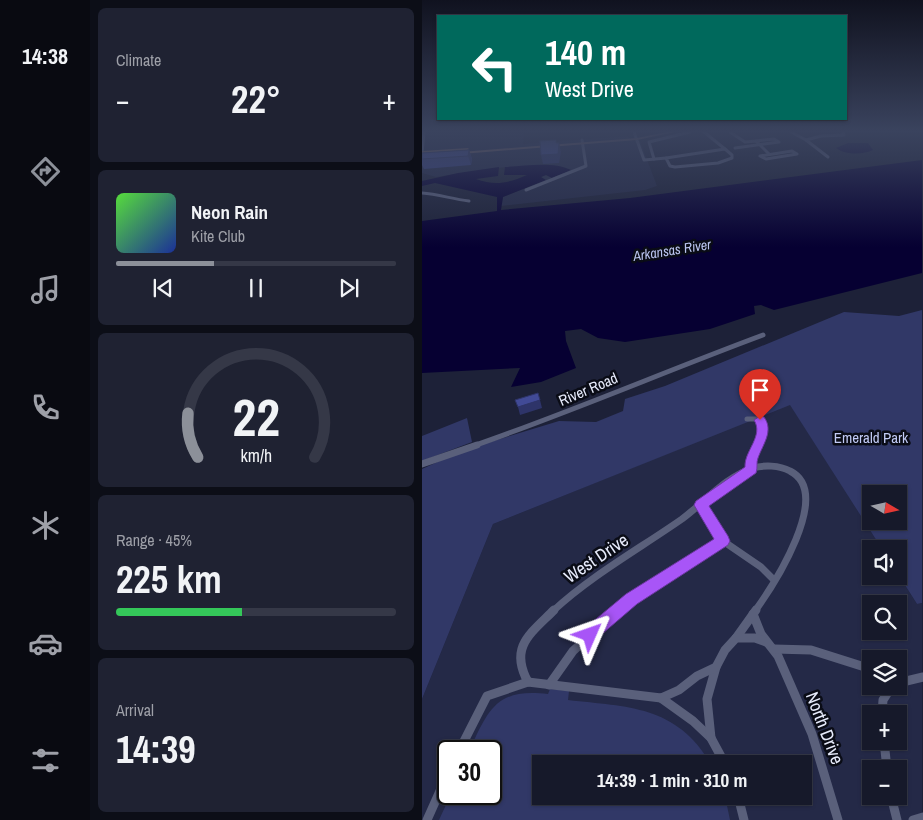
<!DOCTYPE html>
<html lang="en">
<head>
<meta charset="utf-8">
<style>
  :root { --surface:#16192a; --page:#1f2232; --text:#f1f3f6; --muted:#9ea0a8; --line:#353847; --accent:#8c9099 }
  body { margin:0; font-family:"Archivo Narrow",sans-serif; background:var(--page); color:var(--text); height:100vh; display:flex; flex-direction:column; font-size:19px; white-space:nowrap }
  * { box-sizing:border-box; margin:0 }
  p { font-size:16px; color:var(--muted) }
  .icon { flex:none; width:28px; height:28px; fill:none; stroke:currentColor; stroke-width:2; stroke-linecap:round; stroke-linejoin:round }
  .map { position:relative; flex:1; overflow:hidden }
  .drawer { display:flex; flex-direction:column; gap:8px; padding:8px; background:#0c0e17; width:332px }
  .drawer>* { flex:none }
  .hud { position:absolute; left:15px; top:15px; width:410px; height:105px; border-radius:0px; box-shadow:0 1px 4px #0004,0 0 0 1px var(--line); background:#00695c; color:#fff; overflow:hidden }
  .needle { width:32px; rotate:99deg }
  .tools { position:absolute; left:440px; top:485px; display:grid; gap:10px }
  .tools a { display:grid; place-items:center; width:45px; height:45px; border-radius:0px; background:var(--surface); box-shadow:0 1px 4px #0004,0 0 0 1px var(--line); font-size:25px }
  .speed { position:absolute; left:15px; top:740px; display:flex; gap:10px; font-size:25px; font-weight:700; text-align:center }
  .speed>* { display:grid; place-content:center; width:65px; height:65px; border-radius:50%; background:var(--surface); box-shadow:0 1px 4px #0004,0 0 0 1px var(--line); line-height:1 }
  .speed .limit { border:2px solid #111; border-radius:8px; background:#fff; color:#111 }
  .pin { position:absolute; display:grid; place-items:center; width:42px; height:42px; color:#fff; margin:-51px -21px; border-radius:50% 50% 50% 0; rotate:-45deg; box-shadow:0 0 5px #0007 }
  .pin .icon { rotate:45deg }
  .me { position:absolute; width:55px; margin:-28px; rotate:47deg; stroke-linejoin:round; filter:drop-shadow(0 0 4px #0008) }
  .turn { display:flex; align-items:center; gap:18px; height:105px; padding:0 25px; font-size:22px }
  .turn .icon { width:65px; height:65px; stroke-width:2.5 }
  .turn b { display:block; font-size:35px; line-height:42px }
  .big { font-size:38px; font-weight:700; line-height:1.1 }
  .drawer .widget { flex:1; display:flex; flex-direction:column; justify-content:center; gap:8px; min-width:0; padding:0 18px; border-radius:8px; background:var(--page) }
  .drawer .dial { align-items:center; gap:0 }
  .dial svg { height:130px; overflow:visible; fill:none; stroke:var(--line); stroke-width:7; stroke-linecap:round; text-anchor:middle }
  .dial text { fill:var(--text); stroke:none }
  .song { display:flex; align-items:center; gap:15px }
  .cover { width:60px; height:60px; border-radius:8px; background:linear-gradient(135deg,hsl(110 70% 55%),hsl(230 70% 35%)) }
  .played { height:5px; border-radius:2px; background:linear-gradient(90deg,var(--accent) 35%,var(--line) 35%) }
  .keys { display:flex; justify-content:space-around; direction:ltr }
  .heat { display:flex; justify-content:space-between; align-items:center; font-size:28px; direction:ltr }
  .charge { height:8px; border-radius:4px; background:linear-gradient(90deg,#34c759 45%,var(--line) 0) }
  .trip { position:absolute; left:110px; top:755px; width:280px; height:50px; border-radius:0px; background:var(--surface); box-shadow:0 1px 4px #0004,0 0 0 1px var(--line); font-weight:700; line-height:50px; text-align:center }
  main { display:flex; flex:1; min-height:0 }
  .dock { display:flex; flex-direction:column; width:90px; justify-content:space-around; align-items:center; background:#090a11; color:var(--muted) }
  .dock .icon { width:35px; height:35px }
  .dock .current { color:var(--accent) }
  .dock b { font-size:22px; color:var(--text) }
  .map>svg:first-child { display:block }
</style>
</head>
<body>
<main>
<nav class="dock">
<b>14:38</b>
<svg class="icon current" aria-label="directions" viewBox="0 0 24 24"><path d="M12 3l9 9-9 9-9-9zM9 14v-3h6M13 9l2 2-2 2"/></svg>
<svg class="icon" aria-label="music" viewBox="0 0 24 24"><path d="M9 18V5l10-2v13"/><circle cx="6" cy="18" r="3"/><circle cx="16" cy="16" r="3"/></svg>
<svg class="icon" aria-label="phone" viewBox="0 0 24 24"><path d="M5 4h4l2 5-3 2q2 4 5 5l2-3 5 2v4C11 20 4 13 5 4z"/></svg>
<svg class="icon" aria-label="climate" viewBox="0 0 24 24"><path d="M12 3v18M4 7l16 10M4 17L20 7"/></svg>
<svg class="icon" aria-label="car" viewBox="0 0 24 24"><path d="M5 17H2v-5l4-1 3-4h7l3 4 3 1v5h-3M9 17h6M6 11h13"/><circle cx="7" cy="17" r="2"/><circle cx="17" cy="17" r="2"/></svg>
<svg class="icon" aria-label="filters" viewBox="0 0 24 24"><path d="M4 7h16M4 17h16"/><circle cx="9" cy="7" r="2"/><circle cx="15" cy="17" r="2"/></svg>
</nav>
<section class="drawer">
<div class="widget"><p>Climate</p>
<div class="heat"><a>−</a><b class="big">22°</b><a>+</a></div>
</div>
<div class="widget">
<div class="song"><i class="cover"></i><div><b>Neon Rain</b><p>Kite Club</p></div></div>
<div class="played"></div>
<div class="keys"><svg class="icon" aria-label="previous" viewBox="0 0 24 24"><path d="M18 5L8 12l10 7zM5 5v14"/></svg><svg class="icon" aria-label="pause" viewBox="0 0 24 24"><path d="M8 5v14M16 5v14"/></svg><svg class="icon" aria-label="next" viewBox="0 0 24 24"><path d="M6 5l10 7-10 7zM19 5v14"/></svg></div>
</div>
<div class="widget dial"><svg viewBox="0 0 100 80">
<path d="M14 69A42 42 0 1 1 86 69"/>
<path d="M14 69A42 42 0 0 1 8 42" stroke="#8c9099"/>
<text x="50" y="56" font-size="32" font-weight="700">22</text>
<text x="50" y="72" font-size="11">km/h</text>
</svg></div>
<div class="widget"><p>Range · 45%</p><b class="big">225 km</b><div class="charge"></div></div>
<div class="widget"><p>Arrival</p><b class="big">14:39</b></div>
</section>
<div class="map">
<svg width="501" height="820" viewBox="0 0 501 820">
  <rect width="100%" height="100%" fill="#1d2138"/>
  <g fill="#242947" fill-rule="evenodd">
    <polygon points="0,132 102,132 101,144 206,136 210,141 218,141 235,186 223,190 79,206 81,197 123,180 119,177 124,175 130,177 149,169 83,167 14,177 0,173"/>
    <path d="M 368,404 L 460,549 L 449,549 L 449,576 L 476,576 L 476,574 L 495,604 L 500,603 L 500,820 L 0,820 L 0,699 L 71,524 ZM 449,604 L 476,604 L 476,631 L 449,631 ZM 449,659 L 476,659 L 476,686 L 449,686 ZM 449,714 L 476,714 L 476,741 L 449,741 ZM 26,751 L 69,751 L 69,794 L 26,794 ZM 119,764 L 381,764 L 381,796 L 119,796 ZM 449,769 L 476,769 L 476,796 L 449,796 Z"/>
  </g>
  <g fill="#313867" fill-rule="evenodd">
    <path d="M 500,310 L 500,603 L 495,604 L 476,574 L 476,549 L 460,549 L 368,405 L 71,524 L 0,699 L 0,469 L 42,450 L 137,421 L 174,422 L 201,411 L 203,399 L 243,386 L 422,312 L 477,316 ZM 449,494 L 476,494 L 476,521 L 449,521 Z"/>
    <polygon points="45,418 50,442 0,461 0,436"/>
    <path d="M 128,689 L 147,691 L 146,700 C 206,707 254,705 289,764 L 119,764 L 119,796 L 303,796 L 308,820 L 17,820 L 29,794 L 69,794 L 69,751 L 47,751 C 67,709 74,688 126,694 Z"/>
  </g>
  <g fill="#060032">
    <path d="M 426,143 L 446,143 L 451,150 C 441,155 423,155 414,148 Z"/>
    <path d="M 500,160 L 500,273 L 352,310 L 339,305 L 332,306 L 333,314 L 288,329 L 203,342 L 176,338 L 159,329 L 143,331 L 144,341 L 154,368 L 119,382 L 89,387 L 98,368 L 0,373 L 0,221 L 75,211 L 75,197 L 13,183 L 0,186 L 0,181 L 36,173 L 77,167 L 76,176 L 54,179 C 73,186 87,183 105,175 L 82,175 L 83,167 C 103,166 131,161 149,170 L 130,178 L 124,175 L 119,177 L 124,180 L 81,197 L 79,210 L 208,198 Z"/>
  </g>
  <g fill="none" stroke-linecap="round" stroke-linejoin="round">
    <g stroke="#5a607b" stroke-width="3">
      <polyline points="212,132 222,160 244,158"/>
      <polyline points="282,132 303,149"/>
      <polyline points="308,132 323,142 334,141 347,154"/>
      <polyline points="369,132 384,140 399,136 422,135 421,132"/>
      <polyline points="384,140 406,157"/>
      <polyline points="313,148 357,142 352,139 334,141"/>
      <polygon points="303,149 310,155 310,158 296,163 253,167 248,166 244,158"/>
      <polygon points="370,151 375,154 344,159 338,156"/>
      <polyline points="0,153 2,132"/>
      <polyline points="232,159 227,142 268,132"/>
      <polyline points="104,190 164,166 160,140"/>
      <path d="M 0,193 C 16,194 30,199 47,201"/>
    </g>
    <g stroke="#5a607b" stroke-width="5">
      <polyline points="325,419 336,419 341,423 334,446"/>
      <path d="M 51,446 C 149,412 244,371 341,335"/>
    </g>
    <g stroke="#5a607b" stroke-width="7">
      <polyline points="0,464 55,445"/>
      <polyline points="329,469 330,458 335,445"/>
      <polyline points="279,505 301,541 339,567 352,580"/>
      <path d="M 131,611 C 170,575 217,549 260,519 C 283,502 303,477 331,468 C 342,465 357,465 368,471 C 412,493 351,586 333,611"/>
      <polyline points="194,611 267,560 301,541"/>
    </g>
    <g stroke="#5a607b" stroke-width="9">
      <polyline points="331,614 339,634 356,656 390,734 416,820"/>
      <polyline points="314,638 334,610"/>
      <polyline points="352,649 389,650 449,669"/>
      <path d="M 106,682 C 87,647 108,634 132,610"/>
      <polyline points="476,683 501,677"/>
      <polyline points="127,685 151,651 196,610"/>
      <polyline points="239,698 271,721 289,738 303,764"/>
      <polyline points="460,714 461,700 470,686"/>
      <polyline points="289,738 285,699 294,667"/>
      <polyline points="462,741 465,769"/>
      <polyline points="37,751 65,696 106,682 239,698 257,690 275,676 294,667 303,650 314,638 333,638 344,642"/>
      <polyline points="316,796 322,820"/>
      <polyline points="469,796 475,820"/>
      <polyline points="5,820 26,773"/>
      <polyline points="491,820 501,817"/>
    </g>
    <g fill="#7b6463" fill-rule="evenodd">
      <polygon points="245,132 253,132 215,140 39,154 37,153 39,152 215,138"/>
      <polygon points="46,148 47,149 45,150 0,153 0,151"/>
    </g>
  </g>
  <polygon fill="#384081" points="47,150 50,159 49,165 2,169 0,165 0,153"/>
  <g fill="#2e3469">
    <polygon points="137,143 139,152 137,163 121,164 119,155"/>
    <polygon points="47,150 50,159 49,165 46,156"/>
    <polygon points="118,400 120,408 98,415 96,407"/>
  </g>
  <g fill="#414a96" stroke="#2e3469">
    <polygon points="134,140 134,143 137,143 136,154 119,155 118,141"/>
    <polygon points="47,150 46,156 0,159 0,153"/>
    <polygon points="116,393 118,400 96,407 93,400"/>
  </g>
  <linearGradient id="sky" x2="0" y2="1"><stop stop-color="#10121f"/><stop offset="0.53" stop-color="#3a435e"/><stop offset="1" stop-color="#3a435e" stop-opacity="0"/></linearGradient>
  <rect width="501" height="247" fill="url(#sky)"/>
  <path fill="#a855f7" stroke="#6d37a1" d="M 338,416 L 342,417 C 352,431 341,444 336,458 C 334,463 336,467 334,473 L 287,506 L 306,536 L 308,541 L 306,545 L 215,604 L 173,640 L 168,643 L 162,640 L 160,635 L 162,629 L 204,594 L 292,539 L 272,505 L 274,501 L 323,467 C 322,451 342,436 332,420 Z"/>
  <g text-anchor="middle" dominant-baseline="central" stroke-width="5" stroke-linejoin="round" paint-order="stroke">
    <g font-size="14" font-style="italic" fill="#bac4ef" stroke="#0a0c16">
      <text transform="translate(250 250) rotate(-9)">Arkansas River</text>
    </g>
    <g font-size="15" fill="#e7ebfb" stroke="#0a0c16">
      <text transform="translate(166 389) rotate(-23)">River Road</text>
    </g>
    <g font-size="15" fill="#c2cbf6" stroke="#0a0c16">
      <text x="449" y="437">Emerald Park</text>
    </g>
    <g font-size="18" fill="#e7ebfb" stroke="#0a0c16">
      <text transform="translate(174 558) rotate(-34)">West Drive</text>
      <text transform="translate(403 728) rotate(69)">North Drive</text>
    </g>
  </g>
</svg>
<div class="tools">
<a><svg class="needle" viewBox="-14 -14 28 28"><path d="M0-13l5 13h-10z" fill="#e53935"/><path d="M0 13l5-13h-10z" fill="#9ea0a8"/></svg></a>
<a><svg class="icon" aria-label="sound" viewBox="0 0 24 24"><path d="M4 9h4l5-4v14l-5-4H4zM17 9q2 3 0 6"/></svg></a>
<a><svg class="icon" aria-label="search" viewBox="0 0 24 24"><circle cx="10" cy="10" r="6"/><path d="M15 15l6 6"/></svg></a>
<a><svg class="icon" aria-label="layers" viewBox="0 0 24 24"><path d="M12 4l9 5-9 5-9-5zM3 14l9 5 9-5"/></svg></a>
<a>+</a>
<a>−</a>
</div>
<div class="speed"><div class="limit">30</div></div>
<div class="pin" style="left:338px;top:420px;background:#d93025"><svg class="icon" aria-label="arrive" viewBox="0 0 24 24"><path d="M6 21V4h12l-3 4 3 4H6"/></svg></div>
<svg class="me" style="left:168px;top:635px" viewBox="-20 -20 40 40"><path d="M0-17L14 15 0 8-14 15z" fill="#a855f7" stroke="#fff" stroke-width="4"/></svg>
<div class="trip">14:39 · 1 min · 310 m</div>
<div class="hud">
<div class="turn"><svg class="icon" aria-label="left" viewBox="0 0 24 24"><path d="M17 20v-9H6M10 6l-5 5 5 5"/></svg><div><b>140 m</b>West Drive</div></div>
</div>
</div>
</main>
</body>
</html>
